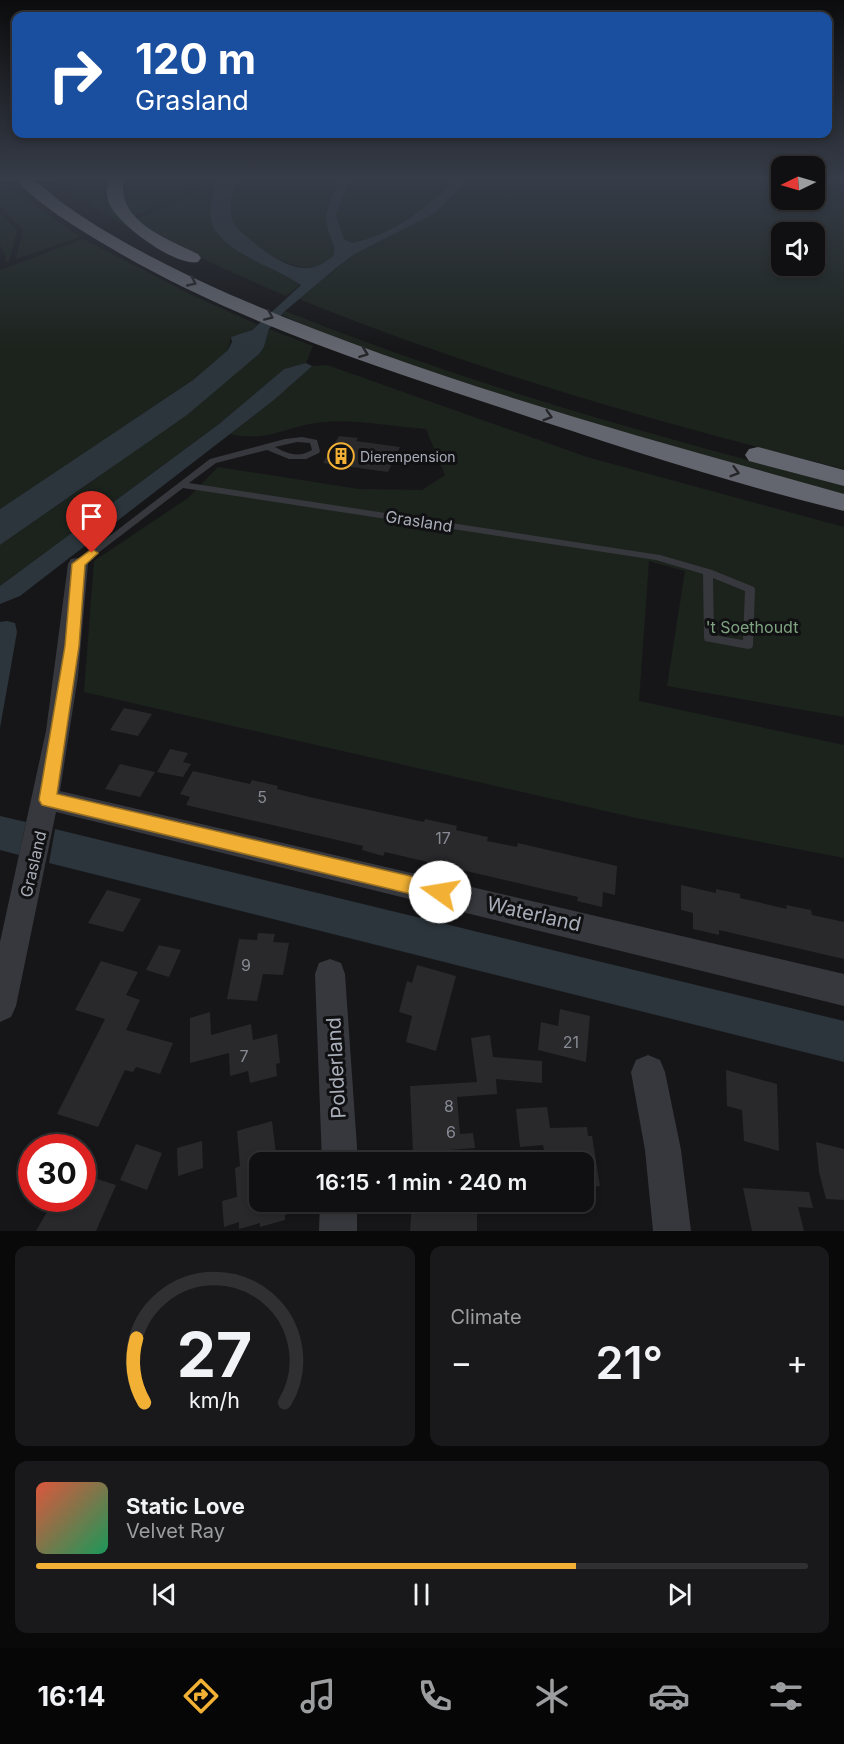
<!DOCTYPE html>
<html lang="en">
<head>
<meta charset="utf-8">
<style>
  :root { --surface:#101012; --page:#19191b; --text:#f1f3f6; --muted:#9c9d9f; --line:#303032; --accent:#f2b134 }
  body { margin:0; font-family:Inter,sans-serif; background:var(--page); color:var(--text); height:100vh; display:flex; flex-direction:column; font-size:22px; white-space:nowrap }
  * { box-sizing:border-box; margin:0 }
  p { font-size:20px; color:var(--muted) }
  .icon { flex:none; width:33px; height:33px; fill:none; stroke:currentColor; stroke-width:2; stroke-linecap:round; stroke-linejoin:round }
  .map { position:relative; height:1231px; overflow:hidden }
  .sheet { display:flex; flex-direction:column; gap:15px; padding:15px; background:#09090a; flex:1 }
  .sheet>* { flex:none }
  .hud { position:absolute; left:12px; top:12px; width:820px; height:126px; border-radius:12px; box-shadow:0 3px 9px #0003,0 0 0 2px var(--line); background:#1a4fa0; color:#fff; overflow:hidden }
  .needle { width:39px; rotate:265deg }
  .tools { position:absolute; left:771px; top:156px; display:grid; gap:12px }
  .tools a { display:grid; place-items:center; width:54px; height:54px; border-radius:12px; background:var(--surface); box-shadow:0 3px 9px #0003,0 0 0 2px var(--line); font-size:30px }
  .speed { position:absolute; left:18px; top:1134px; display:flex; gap:12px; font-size:30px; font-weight:700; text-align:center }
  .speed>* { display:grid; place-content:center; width:78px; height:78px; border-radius:50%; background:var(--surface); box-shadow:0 3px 9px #0003,0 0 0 2px var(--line); line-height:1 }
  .speed .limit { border:9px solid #d22; background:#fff; color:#111 }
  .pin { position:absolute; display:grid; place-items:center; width:51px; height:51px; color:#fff; margin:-62px -26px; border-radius:50% 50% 50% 0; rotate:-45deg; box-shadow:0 0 6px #0007 }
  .pin .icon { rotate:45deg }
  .me { position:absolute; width:66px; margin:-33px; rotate:283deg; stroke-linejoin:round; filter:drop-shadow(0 0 4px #0008) }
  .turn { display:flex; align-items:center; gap:21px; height:126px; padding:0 24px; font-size:27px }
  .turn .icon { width:78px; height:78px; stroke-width:2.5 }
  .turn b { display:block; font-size:42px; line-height:51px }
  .big { font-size:45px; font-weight:600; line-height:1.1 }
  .sheet .tile { flex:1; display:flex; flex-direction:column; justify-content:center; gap:9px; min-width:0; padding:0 21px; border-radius:12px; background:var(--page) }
  .sheet .dial { align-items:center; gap:0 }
  .dial svg { height:156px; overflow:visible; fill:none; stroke:var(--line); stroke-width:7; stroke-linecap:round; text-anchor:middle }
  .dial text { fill:var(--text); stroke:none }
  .song { display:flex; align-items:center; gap:18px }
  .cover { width:72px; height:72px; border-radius:9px; background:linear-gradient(135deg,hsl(10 70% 55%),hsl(150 70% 35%)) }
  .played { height:6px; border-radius:3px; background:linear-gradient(90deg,var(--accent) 70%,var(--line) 70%) }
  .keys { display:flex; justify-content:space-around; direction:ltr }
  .heat { display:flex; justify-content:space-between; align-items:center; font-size:33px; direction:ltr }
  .sheet .tiles { flex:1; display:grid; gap:15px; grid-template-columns:1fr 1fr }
  .tile:last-child { grid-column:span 2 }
  .trip { position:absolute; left:249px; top:1152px; width:345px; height:60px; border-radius:12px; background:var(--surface); box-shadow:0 3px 9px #0003,0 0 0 2px var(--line); font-weight:600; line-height:60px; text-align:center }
  .dock { display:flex; height:96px; justify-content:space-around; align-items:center; background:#060607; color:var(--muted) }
  .dock .icon { width:42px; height:42px }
  .dock .selected { color:var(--accent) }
  .dock b { font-size:27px; color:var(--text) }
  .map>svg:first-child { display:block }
</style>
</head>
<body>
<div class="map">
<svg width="844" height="1231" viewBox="0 0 844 1231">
  <rect width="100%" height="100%" fill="#161618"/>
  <g fill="#1c231d" fill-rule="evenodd">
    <path d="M 51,177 L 111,177 C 100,202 125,218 140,235 L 73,194 Z"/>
    <polygon points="119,177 196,177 189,193 131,217 118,180"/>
    <path d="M 201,177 L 216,177 C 215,189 211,203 211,215 C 212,247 277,270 301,284 L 286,296 C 234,274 182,250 134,220 L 191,195 L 197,191 Z"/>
    <path d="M 235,177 L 341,177 L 327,211 L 335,251 C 319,292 248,247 234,224 C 227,212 233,191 235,177 Z"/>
    <path d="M 351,177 L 458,177 C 430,206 393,235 352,243 L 344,239 L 336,216 Z"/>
    <path d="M 471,177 L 781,177 L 782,200 L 814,200 L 815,177 L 844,177 L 844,469 C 659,423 476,371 299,299 L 353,255 L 435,213 ZM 782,232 L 814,232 L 814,266 L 782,266 Z"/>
    <polygon points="0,181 80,237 16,259 23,230 0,206"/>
    <polygon points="0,213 17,231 9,262 4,261 6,257 0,245"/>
    <polygon points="83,239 188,293 258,325 244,334 231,337 228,350 193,380 0,509 0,270"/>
    <path d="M 285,311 C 467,384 655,437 844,485 L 844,498 L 584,424 L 319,333 L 282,315 Z"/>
    <polygon points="269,329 313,346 306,363 284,369 219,424 0,586 0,545 97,478 264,347"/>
    <path d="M 327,365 L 587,457 L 844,527 L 844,717 L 667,686 L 685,571 L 649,561 L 639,701 L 844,745 L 844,858 L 636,818 L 84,692 L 94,561 L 188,498 L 218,467 L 359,489 L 422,490 L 445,475 L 426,429 C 393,427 357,419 324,422 C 288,425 269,443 230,434 L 274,400 L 312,366 Z"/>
  </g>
  <g fill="#2c353c">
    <path d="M 216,177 L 235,177 C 233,193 226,214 237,228 C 258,247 297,282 325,262 C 329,259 334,257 334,252 C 336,244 328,234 327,225 C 324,208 335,192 341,177 L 351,177 L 336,216 L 344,239 L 352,243 C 393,235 430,206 458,177 L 471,177 L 435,213 L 353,255 L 335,269 L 285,311 L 269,329 L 264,347 L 259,354 L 187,415 L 0,545 L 0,509 L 193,380 L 228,350 L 232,342 L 231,337 L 252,330 L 301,285 C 278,268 216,251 211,219 C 209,207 215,190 216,177 Z"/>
    <polygon points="306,363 312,366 310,368 274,400 20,596 0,604 0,586 219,424 284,369"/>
    <polygon points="7,621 15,623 17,632 0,728 0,622"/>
    <polygon points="0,816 26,822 19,855 0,850"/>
    <polygon points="55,829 844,1021 844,1062 49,863"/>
  </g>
  <g fill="#29292c">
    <polygon points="339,436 358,438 356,441 400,447 388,472 323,463"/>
    <polygon points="124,708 152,714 138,736 110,730"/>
    <polygon points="170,749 188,753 183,762 191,764 183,777 157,772"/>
    <polygon points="120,764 155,772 140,797 105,789"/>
    <polygon points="193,771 250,784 252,780 278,786 277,789 314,798 424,822 425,819 457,826 456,830 488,837 487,841 517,847 518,843 617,866 615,895 603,892 602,907 577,901 578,897 385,852 383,856 362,850 363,846 186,805 190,797 180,794"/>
    <polygon points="681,885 716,893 716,889 740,894 740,898 787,909 786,905 811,910 812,915 844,922 844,959 719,930 719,935 693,929 693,913 681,910"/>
    <polygon points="107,890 141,899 123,932 88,923"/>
    <polygon points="258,933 275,934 273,942 289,943 283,975 263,974 257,1001 227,999 239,939 257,940"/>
    <polygon points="159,945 181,950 169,977 146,970"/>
    <polygon points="101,961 138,972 126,995 140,1000 126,1030 173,1043 160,1074 136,1067 133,1072 125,1070 98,1127 57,1114 105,1019 75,1010"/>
    <polygon points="417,965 456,976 436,1051 406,1042 412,1016 399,1012 407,981 412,983"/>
    <polygon points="560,1009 590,1016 586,1062 538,1050 541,1022 558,1026"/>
    <polygon points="210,1012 211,1035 251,1024 253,1040 277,1034 280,1063 276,1064 277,1076 250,1083 248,1071 230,1076 229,1053 190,1063 190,1018"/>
    <polygon points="490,1035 493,1057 542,1061 542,1083 496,1079 497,1094 457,1097 460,1134 473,1133 475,1148 413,1153 410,1086 477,1082 471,1038"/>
    <polygon points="726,1070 777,1084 779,1151 744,1141 742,1110 727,1106"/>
    <polygon points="547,1107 550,1128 587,1127 588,1136 592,1136 600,1186 584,1188 584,1162 546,1162 543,1145 520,1147 516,1109"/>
    <polygon points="272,1121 277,1162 260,1162 260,1202 318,1204 285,1215 285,1220 260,1227 260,1223 239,1229 239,1222 224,1227 222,1201 237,1197 235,1168 240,1166 237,1131"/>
    <polygon points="202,1141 203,1168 178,1176 177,1148"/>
    <polygon points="816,1142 844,1149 844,1200 826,1199 819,1172"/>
    <polygon points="136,1144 162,1153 147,1190 120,1180"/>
    <polygon points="82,1174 116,1185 96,1231 36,1231 55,1198 82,1198"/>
    <polygon points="743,1188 809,1192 813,1208 798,1207 804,1231 752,1231"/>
    <polygon points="412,1202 477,1202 477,1231 410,1231"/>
  </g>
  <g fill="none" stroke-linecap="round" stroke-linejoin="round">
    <path fill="#37383d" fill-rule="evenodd" d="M 302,437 L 317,440 L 320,451 L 319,453 L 306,459 L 289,459 L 267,450 L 216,463 L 189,483 L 660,555 L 712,570 L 754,587 L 755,589 L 753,645 L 752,648 L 748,649 L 705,641 L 704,638 L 703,574 L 656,560 L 183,488 L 81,566 L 78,567 L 73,564 L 210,459 L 285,439 ZM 297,442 L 310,443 L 312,450 C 298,458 288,454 275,447 ZM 713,578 L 745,591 L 743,640 L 714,635 Z"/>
    <g fill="#37383d" fill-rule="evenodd">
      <polygon points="78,558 85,559 88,564 78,676 60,791 844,974 844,1006 56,812 16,1006 11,1017 0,1022 0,942 46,731 68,564 71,559"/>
      <polygon points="330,959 341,963 345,974 358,1162 322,1162 315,974 319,963"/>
      <polygon points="648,1055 660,1060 665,1072 681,1150 691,1231 653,1231 645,1150 631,1072 636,1060"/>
      <polygon points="320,1202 357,1202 357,1231 319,1231"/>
    </g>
    <g fill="#63666e" fill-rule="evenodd">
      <path d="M 14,177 C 38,177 46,191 64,204 C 116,241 173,269 231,295 C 428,380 638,436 844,494 L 844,511 C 729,483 614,445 502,408 C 368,364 230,319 109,247 C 79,229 36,204 14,177 Z"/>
      <path d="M 110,177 L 124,177 C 115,221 166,238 198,254 L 201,258 L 198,262 C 176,267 119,225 110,205 C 105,195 107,187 110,177 Z"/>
      <polygon points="758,447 844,470 844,486 749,461 745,455 749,449"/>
    </g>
  </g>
  <defs><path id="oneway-chevron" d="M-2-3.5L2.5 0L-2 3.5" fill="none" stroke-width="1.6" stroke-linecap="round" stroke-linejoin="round" transform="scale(1.5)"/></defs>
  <g stroke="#26262a">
    <use href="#oneway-chevron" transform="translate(192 282) rotate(25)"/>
    <use href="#oneway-chevron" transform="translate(269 316) rotate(23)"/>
    <use href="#oneway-chevron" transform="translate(364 353) rotate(20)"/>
    <use href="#oneway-chevron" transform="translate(548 416) rotate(17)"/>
    <use href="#oneway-chevron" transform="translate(735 472) rotate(16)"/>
  </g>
  <linearGradient id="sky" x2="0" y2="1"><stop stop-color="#0c0c0d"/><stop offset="0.51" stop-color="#363c48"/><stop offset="1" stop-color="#363c48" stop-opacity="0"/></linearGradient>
  <rect width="844" height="350" fill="url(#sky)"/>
  <polygon fill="#f2b134" stroke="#9d7322" stroke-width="1.5" points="92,549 98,553 85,565 79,646 57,794 440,883 447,886 449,892 447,899 440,901 42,805 39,800 65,646 72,564"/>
  <defs>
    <g id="building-ring" transform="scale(1.35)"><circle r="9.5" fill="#111113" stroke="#f2b134" stroke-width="1.5"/><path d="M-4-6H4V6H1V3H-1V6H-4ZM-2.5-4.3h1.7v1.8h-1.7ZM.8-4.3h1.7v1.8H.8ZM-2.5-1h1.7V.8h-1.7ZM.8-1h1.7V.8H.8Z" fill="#f2b134"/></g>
  </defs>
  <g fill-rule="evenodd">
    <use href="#building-ring" x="341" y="456"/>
  </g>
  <g text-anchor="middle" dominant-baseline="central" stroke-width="6" stroke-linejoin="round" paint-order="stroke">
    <g font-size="14" fill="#a8adb8" stroke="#111113" text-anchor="start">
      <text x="360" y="456">Dierenpension</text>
    </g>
    <g font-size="16" fill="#a8adb8" stroke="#111113">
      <text transform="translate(419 521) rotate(9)">Grasland</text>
      <text transform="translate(33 864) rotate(-77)">Grasland</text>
    </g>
    <g font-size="16" fill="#7fa381" stroke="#111113">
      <text x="752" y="627">'t Soethoudt</text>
    </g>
    <g font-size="16" fill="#888b94">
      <text x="262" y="797">5</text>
      <text x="443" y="838">17</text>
      <text x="246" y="965">9</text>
      <text x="571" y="1042">21</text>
      <text x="244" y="1056">7</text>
      <text x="449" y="1106">8</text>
      <text x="451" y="1132">6</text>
    </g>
    <g font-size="20" fill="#a8adb8" stroke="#111113">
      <text transform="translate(534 914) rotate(13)">Waterland</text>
      <text transform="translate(336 1068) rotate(-93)">Polderland</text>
    </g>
  </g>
</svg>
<div class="tools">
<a><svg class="needle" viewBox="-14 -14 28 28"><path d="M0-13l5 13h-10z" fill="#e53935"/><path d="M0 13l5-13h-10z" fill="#9c9d9f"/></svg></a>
<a><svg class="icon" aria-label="sound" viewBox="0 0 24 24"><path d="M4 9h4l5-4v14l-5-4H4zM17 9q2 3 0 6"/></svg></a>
</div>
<div class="speed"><div class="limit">30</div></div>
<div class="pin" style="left:92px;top:553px;background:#d93025"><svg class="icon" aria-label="arrive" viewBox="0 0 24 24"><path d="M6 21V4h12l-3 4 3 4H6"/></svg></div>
<svg class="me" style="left:440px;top:892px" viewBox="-20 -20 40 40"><circle r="19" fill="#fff"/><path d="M0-13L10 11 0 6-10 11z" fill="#f2b134"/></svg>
<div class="trip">16:15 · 1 min · 240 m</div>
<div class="hud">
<div class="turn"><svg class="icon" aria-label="right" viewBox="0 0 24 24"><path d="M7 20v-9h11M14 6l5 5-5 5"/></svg><div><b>120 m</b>Grasland</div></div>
</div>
</div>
<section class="sheet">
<div class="tiles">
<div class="tile dial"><svg viewBox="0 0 100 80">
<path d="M14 69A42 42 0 1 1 86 69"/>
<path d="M14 69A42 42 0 0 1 10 36" stroke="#f2b134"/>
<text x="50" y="56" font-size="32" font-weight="700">27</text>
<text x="50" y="72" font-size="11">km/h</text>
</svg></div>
<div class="tile"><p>Climate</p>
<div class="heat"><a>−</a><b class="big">21°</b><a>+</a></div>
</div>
<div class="tile">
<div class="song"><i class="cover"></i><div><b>Static Love</b><p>Velvet Ray</p></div></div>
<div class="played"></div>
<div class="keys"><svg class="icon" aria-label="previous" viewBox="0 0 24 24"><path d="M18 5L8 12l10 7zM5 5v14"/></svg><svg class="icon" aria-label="pause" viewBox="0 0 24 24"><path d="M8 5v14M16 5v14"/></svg><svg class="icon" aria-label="next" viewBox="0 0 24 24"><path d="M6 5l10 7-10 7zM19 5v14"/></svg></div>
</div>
</div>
</section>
<nav class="dock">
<b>16:14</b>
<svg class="icon selected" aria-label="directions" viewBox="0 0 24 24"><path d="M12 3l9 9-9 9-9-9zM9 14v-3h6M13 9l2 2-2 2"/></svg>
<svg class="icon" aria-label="music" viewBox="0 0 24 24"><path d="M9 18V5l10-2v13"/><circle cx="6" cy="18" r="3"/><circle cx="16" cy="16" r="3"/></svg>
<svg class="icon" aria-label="phone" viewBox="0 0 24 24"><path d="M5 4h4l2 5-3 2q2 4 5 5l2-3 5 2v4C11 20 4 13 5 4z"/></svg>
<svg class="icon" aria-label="climate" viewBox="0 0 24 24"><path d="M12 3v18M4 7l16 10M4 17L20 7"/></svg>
<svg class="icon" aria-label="car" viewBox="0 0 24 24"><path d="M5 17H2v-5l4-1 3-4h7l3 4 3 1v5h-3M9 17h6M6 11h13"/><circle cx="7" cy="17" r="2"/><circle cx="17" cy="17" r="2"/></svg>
<svg class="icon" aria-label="filters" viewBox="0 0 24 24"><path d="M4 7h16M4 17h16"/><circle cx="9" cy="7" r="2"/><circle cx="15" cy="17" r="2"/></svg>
</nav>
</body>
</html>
